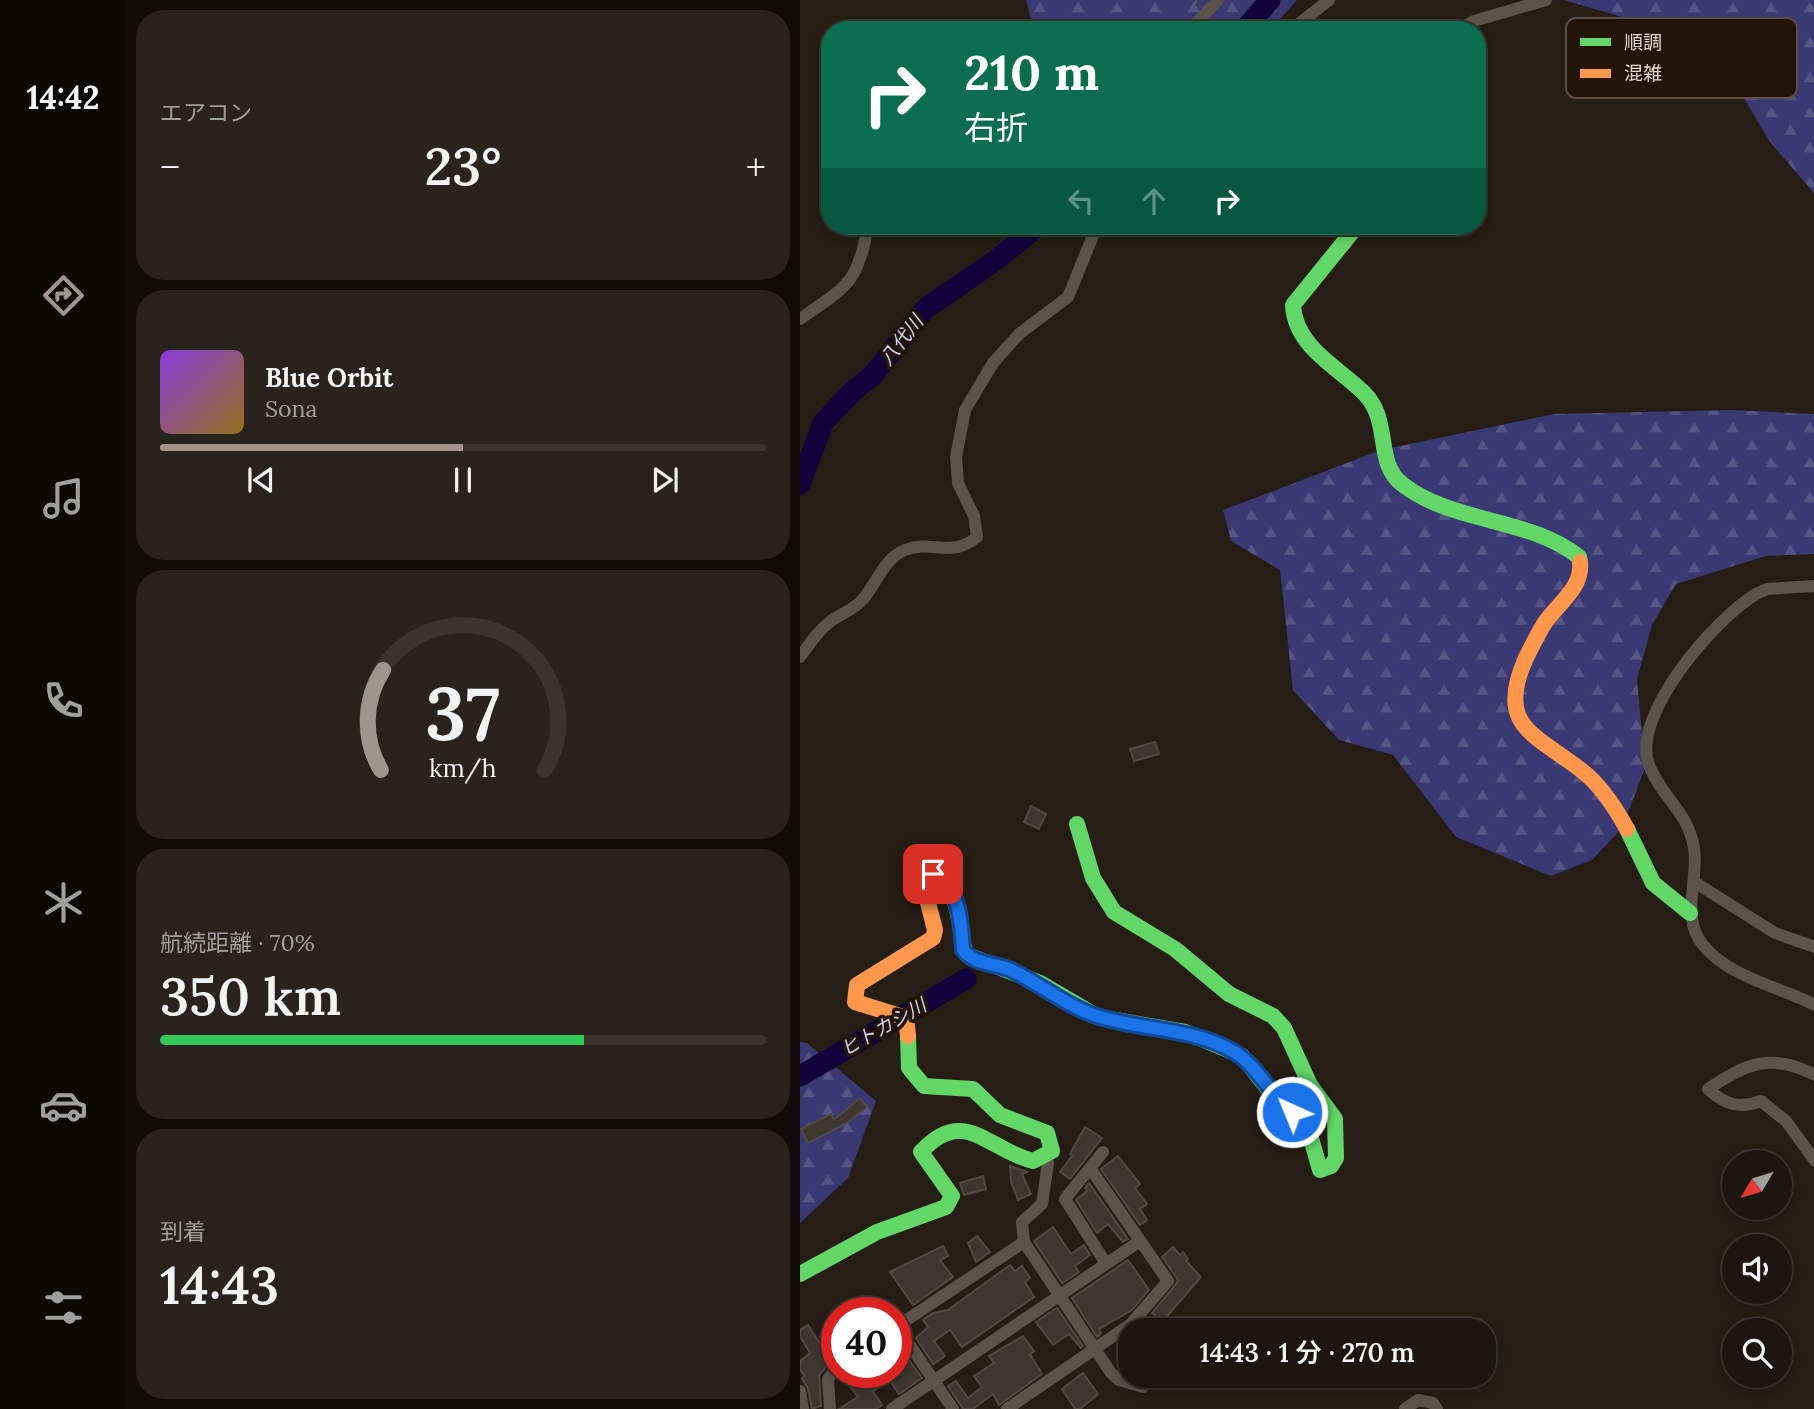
<!DOCTYPE html>
<html lang="ja">
<head>
<meta charset="utf-8">
<style>
  :root { --surface:#1c1610; --page:#29231e; --text:#f1f3f6; --muted:#a09f9f; --line:#3a3530; --accent:#9f958d }
  body { margin:0; font-family:Lora,"Noto Sans JP",serif; background:var(--page); color:var(--text); height:100vh; display:flex; flex-direction:column; font-size:26px; white-space:nowrap }
  * { box-sizing:border-box; margin:0 }
  p { font-size:23px; color:var(--muted) }
  .icon { flex:none; width:38px; height:38px; fill:none; stroke:currentColor; stroke-width:2; stroke-linecap:round; stroke-linejoin:round }
  .map { position:relative; flex:1; overflow:hidden }
  .side { display:flex; flex-direction:column; gap:10px; padding:10px; background:#0f0c09; width:674px }
  .side>* { flex:none }
  .banner { position:absolute; left:21px; top:21px; width:665px; height:214px; border-radius:28px; box-shadow:0 4px 10px #0003,0 0 0 2px var(--line); background:#0b6e4f; color:#fff; overflow:hidden }
  .needle { width:46px; rotate:232deg }
  .fabs { position:absolute; left:922px; top:1150px; display:grid; gap:14px }
  .fabs a { display:grid; place-items:center; width:70px; height:70px; border-radius:50%; background:var(--surface); box-shadow:0 4px 10px #0003,0 0 0 2px var(--line); font-size:35px }
  .speed { position:absolute; left:21px; top:1297px; display:flex; gap:14px; font-size:35px; font-weight:700; text-align:center }
  .speed>* { display:grid; place-content:center; width:91px; height:91px; border-radius:50%; background:var(--surface); box-shadow:0 4px 10px #0003,0 0 0 2px var(--line); line-height:1 }
  .speed .limit { border:10px solid #d22; background:#fff; color:#111 }
  .pin { position:absolute; display:grid; place-items:center; width:60px; height:60px; color:#fff; margin:-30px; border-radius:14px; box-shadow:0 4px 10px #0006 }
  .me { position:absolute; width:77px; margin:-38px; rotate:316deg; stroke-linejoin:round; filter:drop-shadow(0 0 5px #0008) }
  .turn { display:flex; align-items:center; gap:24px; height:147px; padding:0 28px; font-size:32px }
  .turn .icon { width:91px; height:91px; stroke-width:2.5 }
  .turn b { display:block; font-size:49px; line-height:60px }
  .lanes { display:flex; align-items:center; height:66px; padding:0 28px; background:#0003; justify-content:center; gap:35px; direction:ltr }
  .lanes .off { opacity:.35 }
  .big { font-size:52px; font-weight:600; line-height:1.1 }
  .side .card { flex:1; display:flex; flex-direction:column; justify-content:center; gap:10px; min-width:0; padding:0 24px; border-radius:28px; background:var(--page) }
  .side .dial { align-items:center; gap:0 }
  .dial svg { height:182px; overflow:visible; fill:none; stroke:var(--line); stroke-width:7; stroke-linecap:round; text-anchor:middle }
  .dial text { fill:var(--text); stroke:none }
  .song { display:flex; align-items:center; gap:21px }
  .cover { width:84px; height:84px; border-radius:10px; background:linear-gradient(135deg,hsl(270 70% 55%),hsl(40 70% 35%)) }
  .played { height:7px; border-radius:4px; background:linear-gradient(90deg,var(--accent) 50%,var(--line) 50%) }
  .keys { display:flex; justify-content:space-around; direction:ltr }
  .heat { display:flex; justify-content:space-between; align-items:center; font-size:38px; direction:ltr }
  .charge { height:10px; border-radius:5px; background:linear-gradient(90deg,#34c759 70%,var(--line) 0) }
  .trip { position:absolute; left:318px; top:1318px; width:378px; height:70px; border-radius:28px; background:var(--surface); box-shadow:0 4px 10px #0003,0 0 0 2px var(--line); font-weight:600; line-height:70px; text-align:center }
  main { display:flex; flex:1; min-height:0 }
  .dock { display:flex; flex-direction:column; width:126px; justify-content:space-around; align-items:center; background:#0b0906; color:var(--muted) }
  .dock .icon { width:49px; height:49px }
  .dock .selected { color:var(--accent) }
  .dock b { font-size:32px; color:var(--text) }
  .map>svg:first-child { display:block }
</style>
</head>
<body>
<main>
<nav class="dock">
<b>14:42</b>
<svg class="icon selected" aria-label="directions" viewBox="0 0 24 24"><path d="M12 3l9 9-9 9-9-9zM9 14v-3h6M13 9l2 2-2 2"/></svg>
<svg class="icon" aria-label="music" viewBox="0 0 24 24"><path d="M9 18V5l10-2v13"/><circle cx="6" cy="18" r="3"/><circle cx="16" cy="16" r="3"/></svg>
<svg class="icon" aria-label="phone" viewBox="0 0 24 24"><path d="M5 4h4l2 5-3 2q2 4 5 5l2-3 5 2v4C11 20 4 13 5 4z"/></svg>
<svg class="icon" aria-label="climate" viewBox="0 0 24 24"><path d="M12 3v18M4 7l16 10M4 17L20 7"/></svg>
<svg class="icon" aria-label="car" viewBox="0 0 24 24"><path d="M5 17H2v-5l4-1 3-4h7l3 4 3 1v5h-3M9 17h6M6 11h13"/><circle cx="7" cy="17" r="2"/><circle cx="17" cy="17" r="2"/></svg>
<svg class="icon" aria-label="filters" viewBox="0 0 24 24"><path d="M4 7h16M4 17h16"/><circle cx="9" cy="7" r="2"/><circle cx="15" cy="17" r="2"/></svg>
</nav>
<section class="side">
<div class="card"><p>エアコン</p>
<div class="heat"><a>−</a><b class="big">23°</b><a>+</a></div>
</div>
<div class="card">
<div class="song"><i class="cover"></i><div><b>Blue Orbit</b><p>Sona</p></div></div>
<div class="played"></div>
<div class="keys"><svg class="icon" aria-label="previous" viewBox="0 0 24 24"><path d="M18 5L8 12l10 7zM5 5v14"/></svg><svg class="icon" aria-label="pause" viewBox="0 0 24 24"><path d="M8 5v14M16 5v14"/></svg><svg class="icon" aria-label="next" viewBox="0 0 24 24"><path d="M6 5l10 7-10 7zM19 5v14"/></svg></div>
</div>
<div class="card dial"><svg viewBox="0 0 100 80">
<path d="M14 69A42 42 0 1 1 86 69"/>
<path d="M14 69A42 42 0 0 1 15 25" stroke="#9f958d"/>
<text x="50" y="56" font-size="32" font-weight="700">37</text>
<text x="50" y="72" font-size="11">km/h</text>
</svg></div>
<div class="card"><p>航続距離 · 70%</p><b class="big">350 km</b><div class="charge"></div></div>
<div class="card"><p>到着</p><b class="big">14:43</b></div>
</section>
<div class="map">
<svg width="1015" height="1409" viewBox="0 0 1015 1409">
  <defs>
    <pattern id="forest-firs" width="22" height="20" patternUnits="userSpaceOnUse" patternTransform="scale(1.75)"><rect width="22" height="20" fill="#3b3973"/><path d="M5 1l3.5 6h-7zM16 11l3.5 6h-7z" fill="#575586"/></pattern>
  </defs>
  <rect width="100%" height="100%" fill="#261d15"/>
  <g fill="url(#forest-firs)">
    <polygon points="226,0 497,0 470,30 234,30"/>
    <polygon points="764,0 1014,0 1014,193 970,142 911,43"/>
    <polygon points="931,410 1014,414 1014,554 966,556 876,584 852,625 837,679 845,768 822,828 792,860 751,876 656,837 593,755 539,740 493,690 480,570 431,541 423,510 581,450 754,414"/>
    <polygon points="0,1042 7,1043 76,1101 48,1178 0,1223"/>
  </g>
  <g fill="none" stroke-linecap="round" stroke-linejoin="round">
    <g stroke="#10033b" stroke-width="21">
      <polyline points="444,30 470,0"/>
      <polyline points="0,484 23,423 52,392 73,375 125,309 196,260 238,226"/>
      <polyline points="0,1076 166,979"/>
    </g>
  </g>
  <g fill="#3e3730" stroke="#514a43" stroke-width="2">
    <polygon points="355,742 359,754 334,761 330,749"/>
    <polygon points="231,806 246,814 239,829 224,822"/>
    <polygon points="60,1098 67,1107 47,1123 8,1143 1,1129 31,1114 34,1120"/>
    <polygon points="285,1127 302,1138 270,1179 260,1172 272,1156 270,1154"/>
    <polygon points="318,1156 340,1184 335,1188 347,1204 340,1209 347,1220 340,1225 301,1169"/>
    <polygon points="210,1166 227,1172 222,1174 231,1194 218,1200 211,1182"/>
    <polygon points="183,1176 186,1189 164,1195 160,1183"/>
    <polygon points="289,1183 328,1239 323,1242 308,1224 297,1233 276,1200 287,1191 285,1188"/>
    <polygon points="253,1227 271,1254 284,1245 290,1255 275,1266 279,1272 262,1283 234,1241"/>
    <polygon points="177,1236 190,1252 176,1262 168,1243"/>
    <polygon points="143,1246 148,1256 140,1260 153,1277 113,1305 90,1272"/>
    <polygon points="373,1247 380,1255 383,1252 388,1259 386,1261 401,1277 355,1330 339,1330 357,1317 352,1313 376,1284 378,1280 362,1257"/>
    <polygon points="328,1260 349,1290 332,1310 299,1329 301,1333 297,1337 272,1298"/>
    <polygon points="210,1265 215,1271 222,1266 230,1278 225,1282 234,1297 162,1347 150,1330 134,1341 145,1356 133,1364 116,1338 128,1327 123,1320 133,1313 148,1310"/>
    <polygon points="257,1308 283,1346 281,1348 269,1334 253,1345 236,1322"/>
    <polygon points="8,1325 18,1341 29,1333 35,1342 24,1350 31,1361 19,1375 21,1406 12,1409 8,1389 2,1378 5,1376 0,1370 0,1361 10,1353 0,1336 0,1330"/>
    <polygon points="223,1336 234,1351 230,1354 242,1374 199,1405 193,1394 173,1409 163,1409 148,1386 156,1381 168,1398 182,1387 174,1376 194,1363 189,1356"/>
    <polygon points="107,1357 122,1378 99,1394 84,1372 96,1372 99,1362"/>
    <polygon points="49,1372 57,1372 63,1380 80,1372 87,1382 73,1391 82,1405 76,1409 39,1409 58,1397 43,1377"/>
    <polygon points="283,1373 298,1394 280,1409 275,1409 262,1389"/>
  </g>
  <g fill="none" stroke-linecap="round" stroke-linejoin="round">
    <polyline stroke="#5e564f" stroke-width="2" stroke-dasharray="7 3.5" stroke-linecap="butt" points="394,7 396,0"/>
    <g stroke="#5c534b" stroke-width="12">
      <polyline points="390,30 418,0"/>
      <polyline points="491,30 529,0"/>
      <polyline points="659,30 674,21 746,0"/>
      <path d="M 0,319 C 47,286 57,285 68,226"/>
      <path d="M 1015,586 L 967,589 L 956,594 C 916,618 830,715 849,765 C 861,797 888,811 894,848 C 899,881 880,917 903,945 C 930,978 978,986 1015,1005"/>
      <path d="M 0,657 C 10,643 19,630 32,620 C 43,613 55,609 63,599 C 78,582 83,559 105,550 C 131,539 151,559 177,537 L 174,516 L 158,483 L 156,457 L 165,410 L 193,363 L 219,334 L 268,297 L 297,226"/>
      <polyline points="896,883 975,933 1015,947"/>
      <path d="M 1015,1075 C 971,1052 945,1064 908,1089 C 926,1105 939,1109 961,1101 L 986,1121 L 1015,1161"/>
      <polyline points="303,1152 265,1199 305,1262"/>
      <polyline points="246,1157 248,1163 242,1204 222,1222 224,1242 311,1373 319,1380 343,1387"/>
      <polyline points="97,1326 153,1409"/>
      <polyline points="96,1327 224,1242"/>
      <polyline points="0,1391 3,1409"/>
      <polyline points="30,1409 28,1379 37,1368"/>
      <polyline points="92,1409 340,1241"/>
      <polyline points="207,1409 331,1324 368,1281 290,1168"/>
      <polyline points="605,1409 618,1400 633,1403 637,1409"/>
    </g>
    <g stroke="#63d668" stroke-width="16">
      <path d="M 557,226 L 493,305 C 495,347 538,367 564,393 C 592,421 574,462 602,484 C 653,524 729,517 779,557 L 780,562"/>
      <polyline points="827,829 853,883 890,913"/>
      <polyline points="162,942 167,955 240,983 298,1017 385,1032 442,1056 477,1100 507,1124 520,1170 531,1166 536,1158 535,1119 510,1085 484,1028 473,1016 429,994 375,949 314,912 293,878 277,824"/>
      <path d="M 0,1274 L 77,1232 L 146,1207 L 152,1196 L 121,1152 C 164,1105 188,1150 233,1161 L 252,1151 L 247,1133 L 200,1115 L 173,1089 L 124,1086 L 109,1068 L 108,1036"/>
    </g>
    <g stroke="#ff974d" stroke-width="16">
      <path d="M 780,562 C 783,587 759,603 746,621 C 738,633 732,646 726,658 C 695,726 735,734 781,770 C 801,785 815,807 827,829"/>
      <path d="M 108,1036 L 106,1018 L 55,1002 L 57,985 L 133,938 L 135,930 L 123,883 L 126,876 L 141,875 C 156,896 160,917 162,942"/>
    </g>
  </g>
  <g fill="none" stroke-linecap="round" stroke-linejoin="round">
    <g stroke="#114b97" stroke-width="18">
      <path id="route" d="M 133,874 L 141,875 C 160,898 161,921 163,950 C 175,965 195,963 211,970 C 241,984 269,1008 300,1017 C 344,1030 388,1028 429,1049 C 457,1063 468,1093 492,1112"/>
    </g>
    <use href="#route" stroke="#1a73e8" stroke-width="12"/>
  </g>
  <g text-anchor="middle" dominant-baseline="central" stroke-width="7" stroke-linejoin="round" paint-order="stroke">
    <g font-size="19" font-style="italic" fill="#ced2fc" stroke="#221406">
      <text transform="translate(101 340) rotate(-52)">八代川</text>
      <text transform="translate(83 1027) rotate(-30)">ヒトカシ川</text>
    </g>
  </g>
  <rect x="766" y="18" width="231" height="80" rx="10" fill="#221406" stroke="#5b4e42" stroke-width="2"/>
  <rect x="780" y="38" width="31" height="8" fill="#63d668"/>
  <rect x="780" y="69" width="31" height="9" fill="#ff974d"/>
  <g font-size="19" fill="#e0d5cd">
    <text x="824" y="49">順調</text>
    <text x="824" y="80">混雑</text>
  </g>
</svg>
<div class="fabs">
<a><svg class="needle" viewBox="-14 -14 28 28"><path d="M0-13l5 13h-10z" fill="#e53935"/><path d="M0 13l5-13h-10z" fill="#a09f9f"/></svg></a>
<a><svg class="icon" aria-label="sound" viewBox="0 0 24 24"><path d="M4 9h4l5-4v14l-5-4H4zM17 9q2 3 0 6"/></svg></a>
<a><svg class="icon" aria-label="search" viewBox="0 0 24 24"><circle cx="10" cy="10" r="6"/><path d="M15 15l6 6"/></svg></a>
</div>
<div class="speed"><div class="limit">40</div></div>
<div class="pin" style="left:133px;top:874px;background:#d93025"><svg class="icon" aria-label="arrive" viewBox="0 0 24 24"><path d="M6 21V4h12l-3 4 3 4H6"/></svg></div>
<svg class="me" style="left:492px;top:1112px" viewBox="-20 -20 40 40"><circle r="17" fill="#1a73e8" stroke="#fff" stroke-width="3"/><path d="M0-11L8 9 0 5-8 9z" fill="#fff"/></svg>
<div class="trip">14:43 · 1 分 · 270 m</div>
<div class="banner">
<div class="turn"><svg class="icon" aria-label="right" viewBox="0 0 24 24"><path d="M7 20v-9h11M14 6l5 5-5 5"/></svg><div><b>210 m</b>右折</div></div>
<div class="lanes"><svg class="icon off" aria-label="left" viewBox="0 0 24 24"><path d="M17 20v-9H6M10 6l-5 5 5 5"/></svg><svg class="icon off" aria-label="ahead" viewBox="0 0 24 24"><path d="M12 20V5M6 11l6-6 6 6"/></svg><svg class="icon" aria-label="right" viewBox="0 0 24 24"><path d="M7 20v-9h11M14 6l5 5-5 5"/></svg></div>
</div>
</div>
</main>
</body>
</html>
